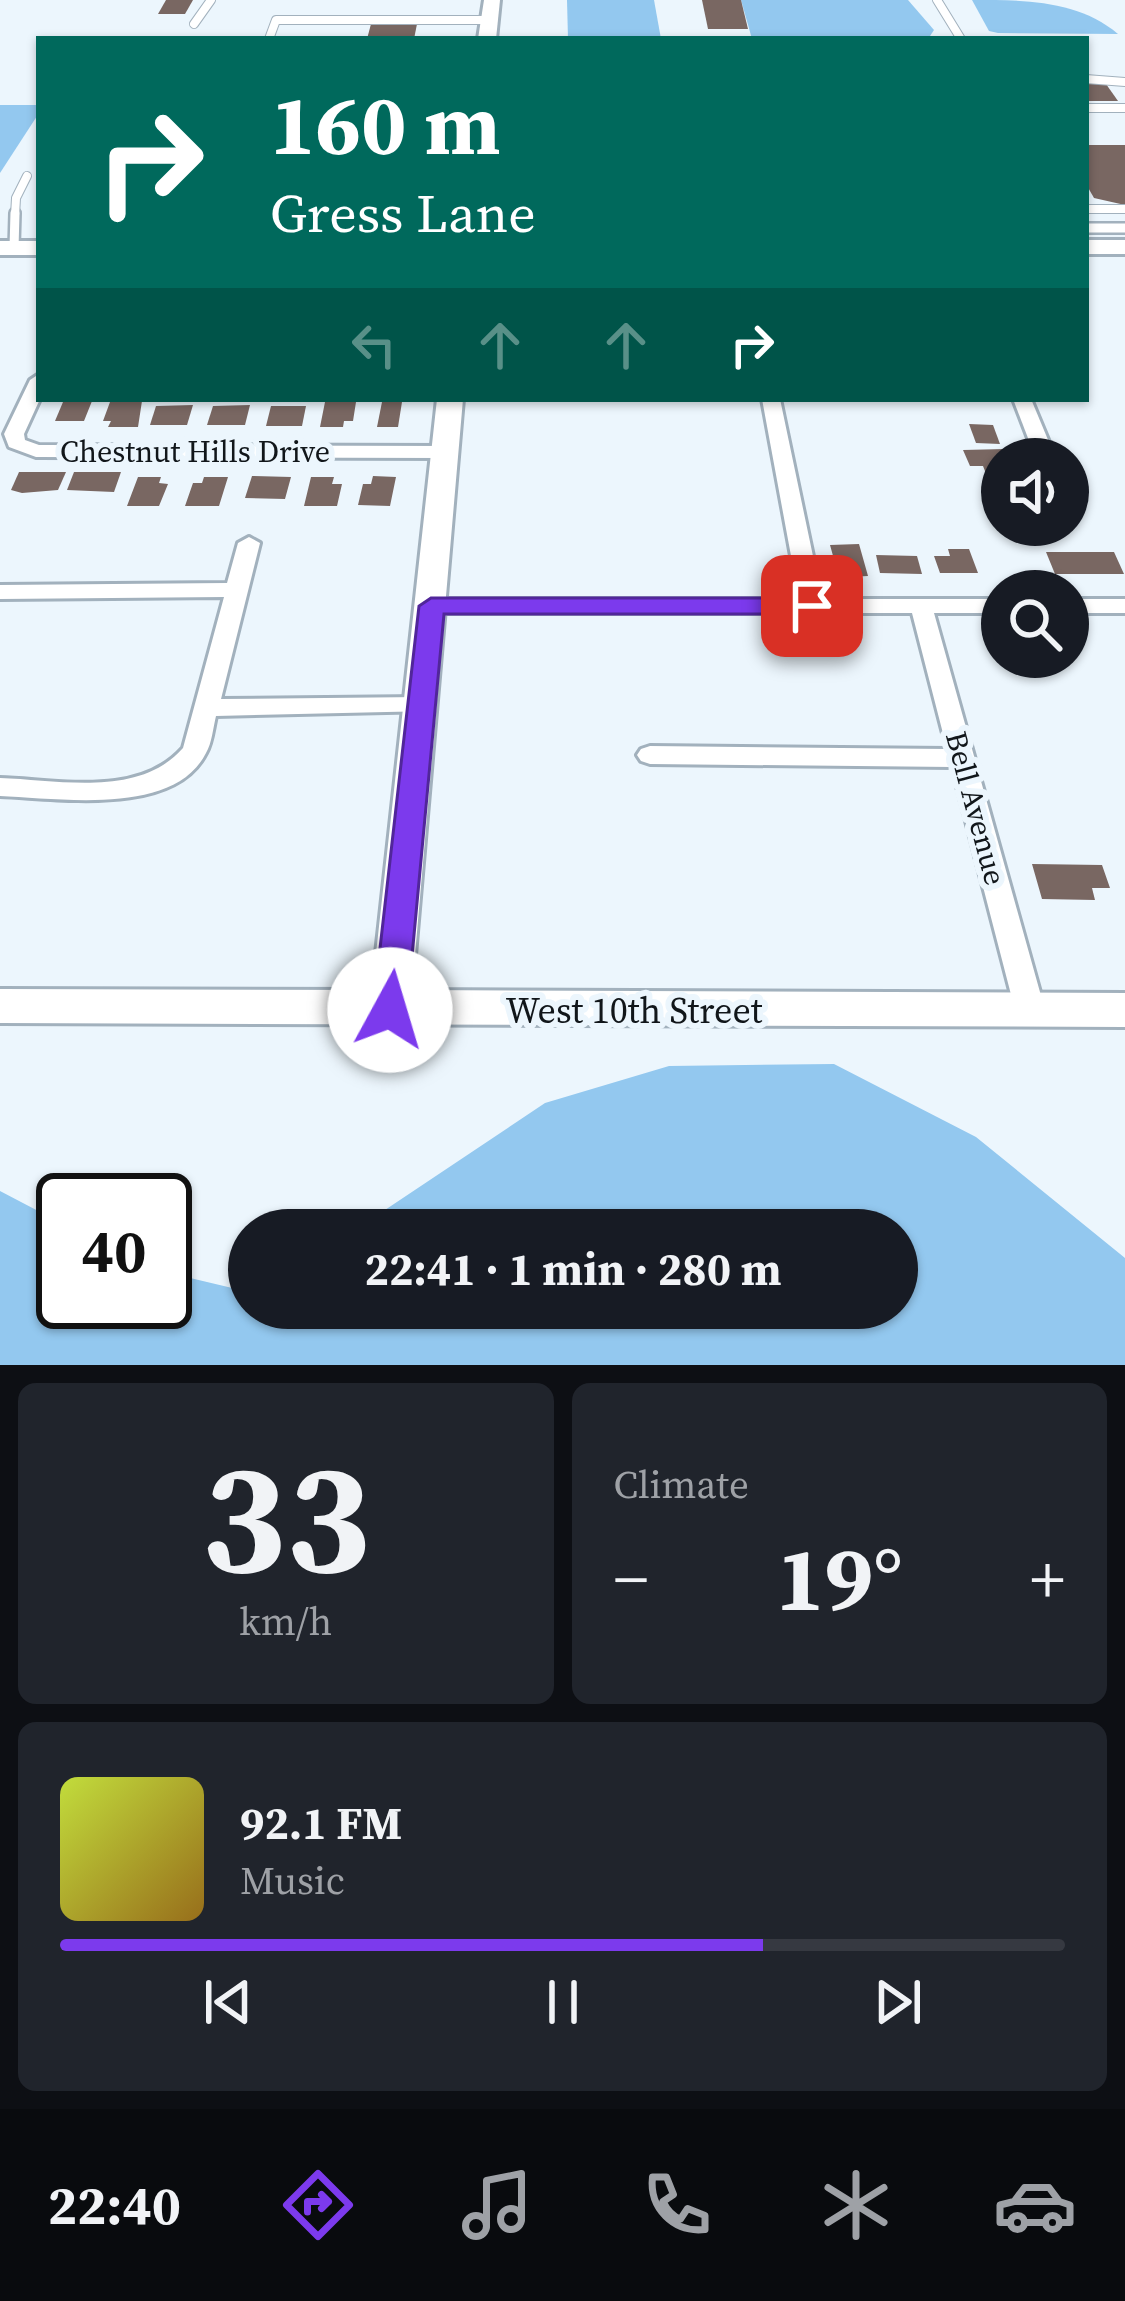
<!DOCTYPE html>
<html lang="en">
<head>
<meta charset="utf-8">
<style>
  :root { --surface:#171b24; --page:#20242c; --text:#f1f3f6; --muted:#9ea1a6; --line:#363941; --accent:#7c3aed }
  body { margin:0; font-family:"Source Serif 4",serif; background:var(--page); color:var(--text); height:100vh; display:flex; flex-direction:column; font-size:45px; white-space:nowrap }
  * { box-sizing:border-box; margin:0 }
  p { font-size:39px; color:var(--muted) }
  .icon { flex:none; width:66px; height:66px; fill:none; stroke:currentColor; stroke-width:2; stroke-linecap:round; stroke-linejoin:round }
  .map { position:relative; height:1365px; overflow:hidden }
  .side { display:flex; flex-direction:column; gap:18px; padding:18px; background:#0d0f14; flex:1 }
  .side>* { flex:none }
  .guide { position:absolute; left:36px; top:36px; width:1053px; height:366px; border-radius:0px; box-shadow:0 3px 9px #0004; background:#00695c; color:#fff; overflow:hidden }
  .tools { position:absolute; left:981px; top:438px; display:grid; gap:24px }
  .tools a { display:grid; place-items:center; width:108px; height:108px; border-radius:50%; background:var(--surface); box-shadow:0 3px 9px #0004; font-size:60px }
  .speed { position:absolute; left:36px; top:1173px; display:flex; gap:24px; font-size:60px; font-weight:700; text-align:center }
  .speed>* { display:grid; place-content:center; width:156px; height:156px; border-radius:50%; background:var(--surface); box-shadow:0 3px 9px #0004; line-height:1 }
  .speed .limit { border:6px solid #111; border-radius:18px; background:#fff; color:#111 }
  .pin { position:absolute; display:grid; place-items:center; width:102px; height:102px; color:#fff; margin:-51px; border-radius:24px; box-shadow:0 6px 18px #0006 }
  .me { position:absolute; width:132px; margin:-66px; rotate:6deg; stroke-linejoin:round; filter:drop-shadow(0 0 9px #0008) }
  .turn { display:flex; align-items:center; gap:42px; height:252px; padding:0 36px; font-size:54px }
  .turn .icon { width:156px; height:156px; stroke-width:2.5 }
  .turn b { display:block; font-size:84px; line-height:102px }
  .lanes { display:flex; align-items:center; height:114px; padding:0 36px; background:#0003; justify-content:center; gap:60px; direction:ltr }
  .lanes .off { opacity:.35 }
  .big { font-size:90px; font-weight:700; line-height:1.1 }
  .side .widget { flex:1; display:flex; flex-direction:column; justify-content:center; gap:18px; min-width:0; padding:0 42px; border-radius:18px; background:var(--page) }
  .side .dial { align-items:center; gap:0 }
  .dial b { font-size:156px; line-height:1 }
  .song { display:flex; align-items:center; gap:36px }
  .cover { width:144px; height:144px; border-radius:18px; background:linear-gradient(135deg,hsl(70 70% 55%),hsl(40 70% 35%)) }
  .played { height:12px; border-radius:6px; background:linear-gradient(90deg,var(--accent) 70%,var(--line) 70%) }
  .keys { display:flex; justify-content:space-around; direction:ltr }
  .heat { display:flex; justify-content:space-between; align-items:center; font-size:66px; direction:ltr }
  .side .tiles { flex:1; display:grid; gap:18px; grid-template-columns:1fr 1fr }
  .widget:last-child { grid-column:span 2 }
  .trip { position:absolute; left:228px; top:1209px; width:690px; height:120px; border-radius:60px; background:var(--surface); box-shadow:0 3px 9px #0004; font-weight:700; line-height:120px; text-align:center }
  .menu { display:flex; height:192px; justify-content:space-around; align-items:center; background:#090b0e; color:var(--muted) }
  .menu .icon { width:84px; height:84px }
  .menu .current { color:var(--accent) }
  .menu b { font-size:54px; color:var(--text) }
  .map>svg:first-child { display:block }
</style>
</head>
<body>
<div class="map">
<svg width="1125" height="1365" viewBox="0 0 1125 1365">
  <rect width="100%" height="100%" fill="#ecf6fd"/>
  <g fill="#93c8ef">
    <polygon points="567,0 654,0 661,39 568,39"/>
    <polygon points="741,0 908,0 934,30 928,39 752,39"/>
    <path d="M 972,0 C 1024,0 1078,0 1118,34 L 998,33 L 989,31 Z"/>
    <polygon points="0,105 39,105 39,113 0,173"/>
    <polygon points="834,1064 976,1137 1125,1258 1125,1365 0,1365 0,1191 63,1224 63,1302 165,1302 165,1272 249,1292 249,1308 897,1308 897,1230 355,1230 545,1103 669,1066"/>
  </g>
  <g fill="#796762">
    <polygon points="166,0 193,0 185,14 158,14"/>
    <polygon points="702,0 741,0 748,29 708,29"/>
    <polygon points="371,24 417,24 414,39 367,39"/>
    <polygon points="1086,84 1106,84 1118,101 1086,101"/>
    <polygon points="1086,145 1125,145 1125,205 1094,198 1086,184"/>
    <polygon points="92,401 84,421 55,421 63,402"/>
    <polygon points="142,401 138,427 108,427 111,421 103,421 110,402"/>
    <polygon points="325,402 356,402 353,421 344,421 343,427 320,427"/>
    <polygon points="382,402 402,402 398,427 377,427"/>
    <polygon points="193,405 187,425 150,425 156,406"/>
    <polygon points="250,405 245,425 207,425 213,406"/>
    <polygon points="271,406 306,406 302,426 266,426"/>
    <polygon points="969,424 993,425 1000,444 976,443"/>
    <polygon points="1005,449 1009,459 1002,459 1002,476 987,476 983,466 970,466 963,450"/>
    <polygon points="19,472 66,472 58,490 22,493 11,490"/>
    <polygon points="74,472 121,472 114,492 67,490"/>
    <polygon points="252,476 291,477 285,499 245,498"/>
    <polygon points="373,476 396,477 390,506 358,505 363,484 371,484"/>
    <polygon points="138,477 161,477 159,483 168,484 159,506 127,506"/>
    <polygon points="204,477 228,477 219,506 185,506 193,483 202,483"/>
    <polygon points="311,477 334,477 332,484 342,484 337,506 304,506"/>
    <polygon points="859,544 868,576 849,577 846,563 835,563 830,545"/>
    <polygon points="948,549 969,549 978,573 940,573 934,556 950,556"/>
    <polygon points="1046,552 1114,552 1124,574 1055,574"/>
    <polygon points="876,555 917,556 922,574 880,573"/>
    <polygon points="1032,864 1102,865 1110,888 1092,888 1095,900 1042,899"/>
  </g>
  <g fill="none" stroke-linecap="round" stroke-linejoin="round">
    <g stroke="#a2b1bd" stroke-width="10">
      <g id="service-far1">
        <polyline points="937,0 961,39"/>
        <polyline points="194,24 211,0"/>
        <polyline points="269,39 276,20 490,20"/>
        <polyline points="1086,79 1125,82"/>
        <polyline points="1086,108 1125,108"/>
        <polyline points="1086,209 1125,209"/>
        <polyline points="15,216 16,198 27,176"/>
      </g>
    </g>
    <g stroke="#a2b1bd" stroke-width="14">
      <g id="service">
        <polyline points="1086,228 1125,228"/>
        <polyline points="14,248 15,213"/>
      </g>
    </g>
    <g stroke="#a2b1bd" stroke-width="6">
      <g id="minor">
        <polygon points="39,374 40,399 24,434 25,440 39,445 445,446 455,452 445,458 36,457 9,447 4,434 30,380"/>
        <polygon points="762,399 780,399 822,599 1002,599 1002,613 934,613 1045,1010 1041,1019 1030,1022 1019,1019 1015,1010 952,767 650,764 641,761 637,755 641,749 650,746 947,749 912,613 431,613 420,606 431,599 799,599"/>
        <polygon points="1013,399 1031,399 1056,459 1036,459"/>
        <path d="M 249,537 L 260,543 L 221,699 L 422,697 L 434,705 L 431,711 L 216,716 C 213,728 212,743 206,753 C 174,817 58,798 0,796 L 0,778 C 60,780 139,798 183,748 L 224,597 L 0,599 L 0,585 L 227,583 L 238,543 Z"/>
        <rect x="1068" y="599" width="57" height="14"/>
      </g>
    </g>
    <g stroke="#a2b1bd" stroke-width="6">
      <g id="tertiary">
        <polygon points="484,0 500,0 496,39 478,39"/>
        <rect x="1086" y="240" width="39" height="14"/>
        <rect x="0" y="241" width="39" height="14"/>
        <polygon points="437,399 463,399 412,990 1125,993 1125,1027 0,1023 0,989 372,990"/>
      </g>
    </g>
    <use href="#service-far1" stroke="#fff" stroke-width="8"/>
    <use href="#service" stroke="#fff" stroke-width="9"/>
    <use href="#minor" fill="#fff" fill-rule="evenodd"/>
    <use href="#tertiary" fill="#fff" fill-rule="evenodd"/>
  </g>
  <polygon fill="#7c3aed" stroke="#51269a" stroke-width="3" points="431,598 812,598 825,606 812,614 444,614 407,1010 402,1020 378,1020 373,1010 419,606"/>
  <g text-anchor="middle" dominant-baseline="central" stroke-width="12" stroke-linejoin="round" paint-order="stroke">
    <g font-size="30" fill="#11161a" stroke="#ecf6fd">
      <text x="195" y="451">Chestnut Hills Drive</text>
      <text transform="translate(976 808) rotate(75)">Bell Avenue</text>
    </g>
    <g font-size="36" fill="#11161a" stroke="#ecf6fd">
      <text x="634" y="1010">West 10th Street</text>
    </g>
  </g>
</svg>
<div class="tools">
<a><svg class="icon" aria-label="sound" viewBox="0 0 24 24"><path d="M4 9h4l5-4v14l-5-4H4zM17 9q2 3 0 6"/></svg></a>
<a><svg class="icon" aria-label="search" viewBox="0 0 24 24"><circle cx="10" cy="10" r="6"/><path d="M15 15l6 6"/></svg></a>
</div>
<div class="speed"><div class="limit">40</div></div>
<div class="pin" style="left:812px;top:606px;background:#d93025"><svg class="icon" aria-label="arrive" viewBox="0 0 24 24"><path d="M6 21V4h12l-3 4 3 4H6"/></svg></div>
<svg class="me" style="left:390px;top:1010px" viewBox="-20 -20 40 40"><circle r="19" fill="#fff"/><path d="M0-13L10 11 0 6-10 11z" fill="#7c3aed"/></svg>
<div class="trip">22:41 · 1 min · 280 m</div>
<div class="guide">
<div class="turn"><svg class="icon" aria-label="right" viewBox="0 0 24 24"><path d="M7 20v-9h11M14 6l5 5-5 5"/></svg><div><b>160 m</b>Gress Lane</div></div>
<div class="lanes"><svg class="icon off" aria-label="left" viewBox="0 0 24 24"><path d="M17 20v-9H6M10 6l-5 5 5 5"/></svg><svg class="icon off" aria-label="ahead" viewBox="0 0 24 24"><path d="M12 20V5M6 11l6-6 6 6"/></svg><svg class="icon off" aria-label="ahead" viewBox="0 0 24 24"><path d="M12 20V5M6 11l6-6 6 6"/></svg><svg class="icon" aria-label="right" viewBox="0 0 24 24"><path d="M7 20v-9h11M14 6l5 5-5 5"/></svg></div>
</div>
</div>
<section class="side">
<div class="tiles">
<div class="widget dial"><b>33</b><p>km/h</p></div>
<div class="widget"><p>Climate</p>
<div class="heat"><a>−</a><b class="big">19°</b><a>+</a></div>
</div>
<div class="widget">
<div class="song"><i class="cover"></i><div><b>92.1 FM</b><p>Music</p></div></div>
<div class="played"></div>
<div class="keys"><svg class="icon" aria-label="previous" viewBox="0 0 24 24"><path d="M18 5L8 12l10 7zM5 5v14"/></svg><svg class="icon" aria-label="pause" viewBox="0 0 24 24"><path d="M8 5v14M16 5v14"/></svg><svg class="icon" aria-label="next" viewBox="0 0 24 24"><path d="M6 5l10 7-10 7zM19 5v14"/></svg></div>
</div>
</div>
</section>
<nav class="menu">
<b>22:40</b>
<svg class="icon current" aria-label="directions" viewBox="0 0 24 24"><path d="M12 3l9 9-9 9-9-9zM9 14v-3h6M13 9l2 2-2 2"/></svg>
<svg class="icon" aria-label="music" viewBox="0 0 24 24"><path d="M9 18V5l10-2v13"/><circle cx="6" cy="18" r="3"/><circle cx="16" cy="16" r="3"/></svg>
<svg class="icon" aria-label="phone" viewBox="0 0 24 24"><path d="M5 4h4l2 5-3 2q2 4 5 5l2-3 5 2v4C11 20 4 13 5 4z"/></svg>
<svg class="icon" aria-label="climate" viewBox="0 0 24 24"><path d="M12 3v18M4 7l16 10M4 17L20 7"/></svg>
<svg class="icon" aria-label="car" viewBox="0 0 24 24"><path d="M5 17H2v-5l4-1 3-4h7l3 4 3 1v5h-3M9 17h6M6 11h13"/><circle cx="7" cy="17" r="2"/><circle cx="17" cy="17" r="2"/></svg>
</nav>
</body>
</html>
